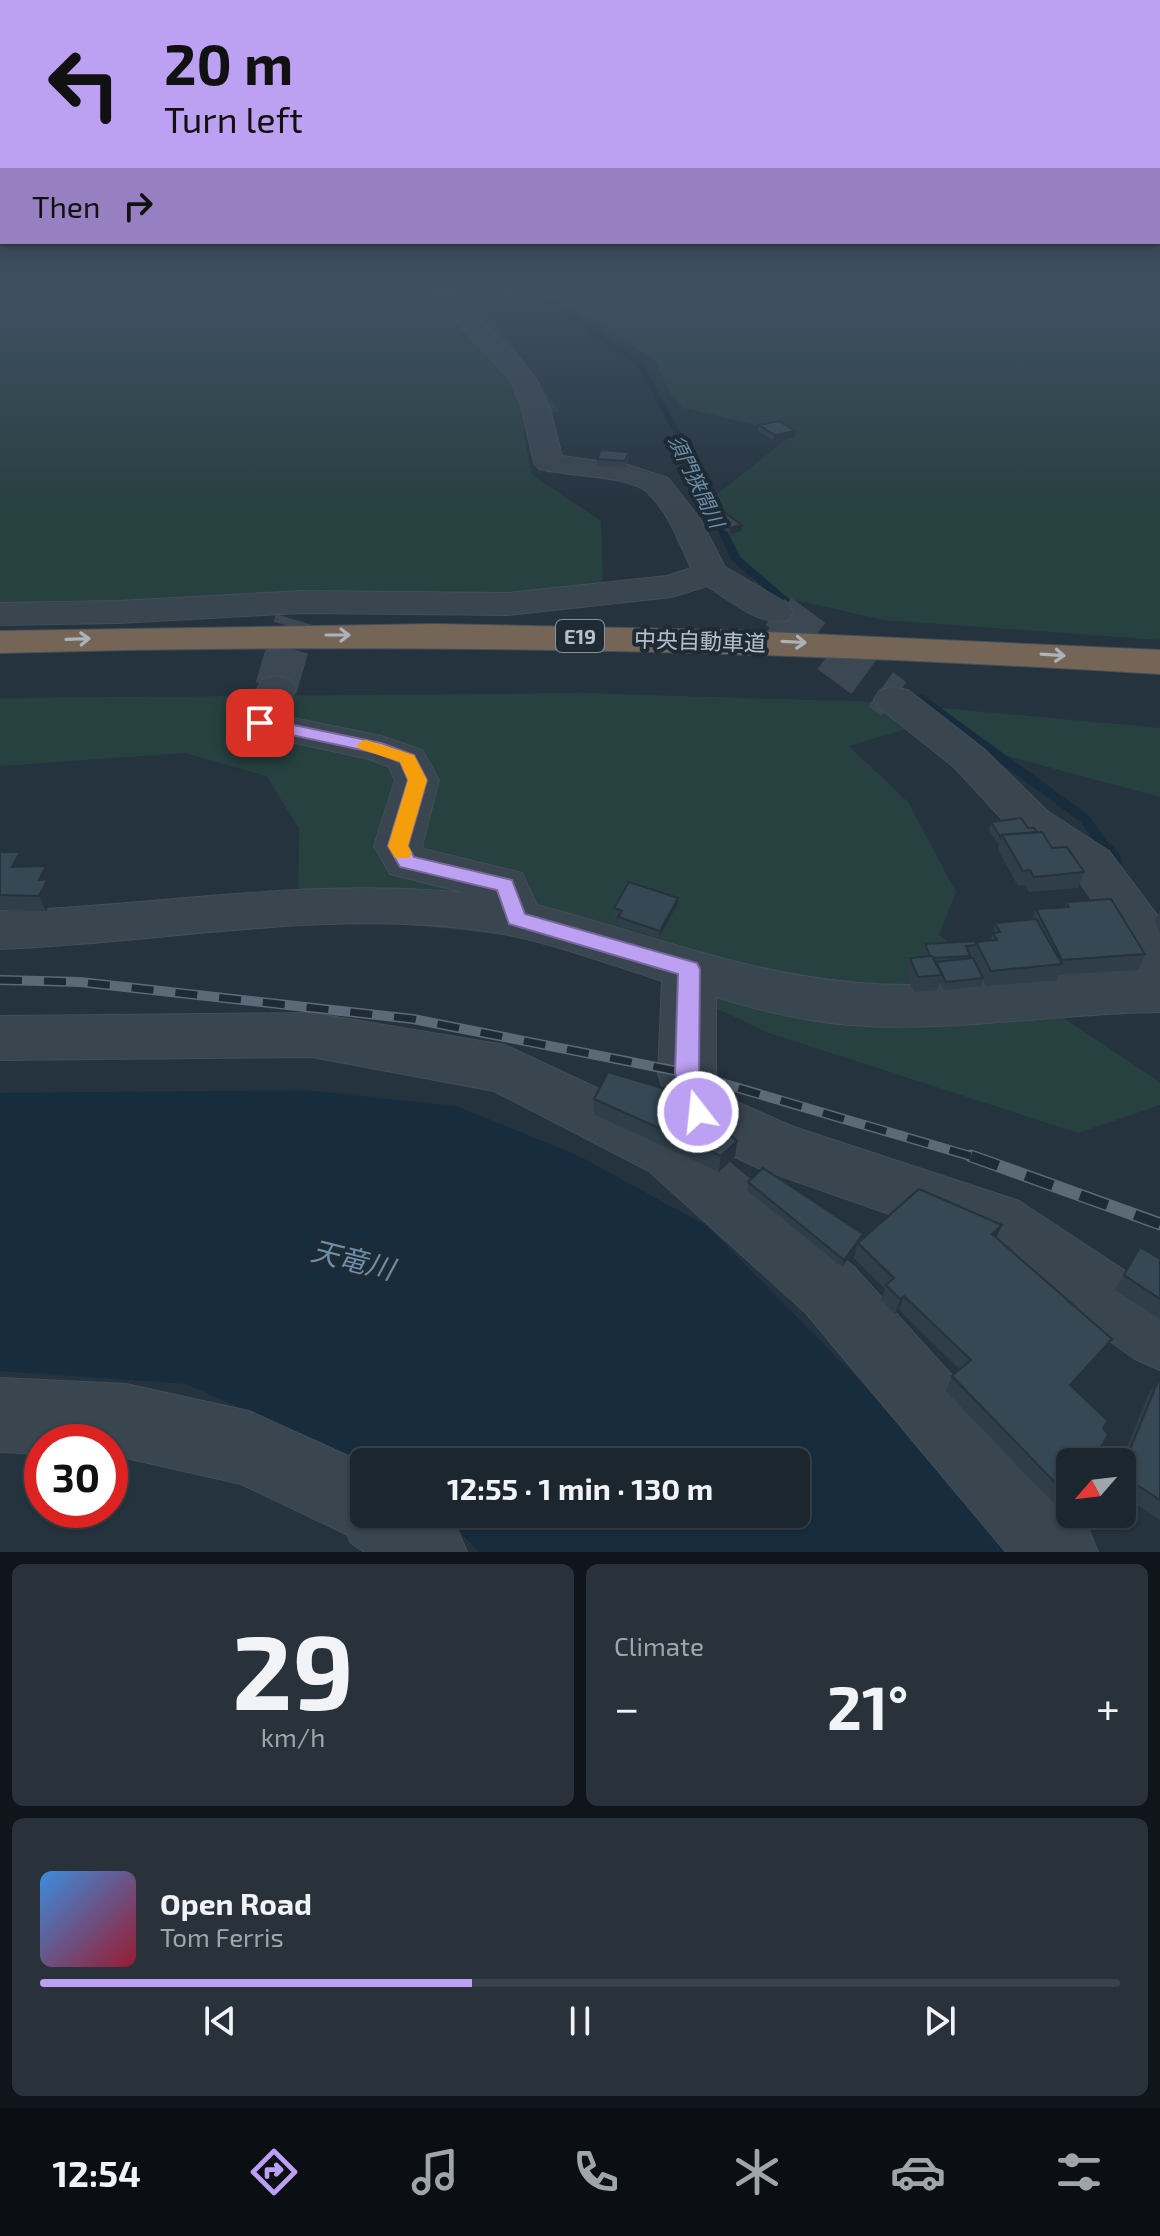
<!DOCTYPE html>
<html lang="en">
<head>
<meta charset="utf-8">
<style>
  :root { --surface:#1c262f; --page:#29323b; --text:#f1f3f6; --muted:#a0a5aa; --line:#3a434b; --accent:#bca0f2 }
  body { margin:0; font-family:"Exo 2","Noto Sans JP",sans-serif; background:var(--page); color:var(--text); height:100vh; display:flex; flex-direction:column; font-size:30px; white-space:nowrap }
  * { box-sizing:border-box; margin:0 }
  p { font-size:26px; color:var(--muted) }
  .icon { flex:none; width:44px; height:44px; fill:none; stroke:currentColor; stroke-width:2; stroke-linecap:round; stroke-linejoin:round }
  .map { position:relative; height:1552px; overflow:hidden }
  .panel { display:flex; flex-direction:column; gap:12px; padding:12px; background:#0f151a; flex:1 }
  .panel>* { flex:none }
  .top-card { position:absolute; left:0px; top:0px; width:1160px; height:244px; box-shadow:0 2px 6px #0004,0 0 0 2px var(--line); background:#bca0f2; color:#111; overflow:hidden }
  .needle { width:52px; rotate:242deg }
  .buttons { position:absolute; left:1056px; top:1448px; display:grid; gap:16px }
  .buttons a { display:grid; place-items:center; width:80px; height:80px; border-radius:12px; background:var(--surface); box-shadow:0 2px 6px #0004,0 0 0 2px var(--line); font-size:40px }
  .speed { position:absolute; left:24px; top:1424px; display:flex; gap:16px; font-size:40px; font-weight:700; text-align:center }
  .speed>* { display:grid; place-content:center; width:104px; height:104px; border-radius:50%; background:var(--surface); box-shadow:0 2px 6px #0004,0 0 0 2px var(--line); line-height:1 }
  .speed .limit { border:12px solid #d22; background:#fff; color:#111 }
  .pin { position:absolute; display:grid; place-items:center; width:68px; height:68px; color:#fff; margin:-34px; border-radius:16px; box-shadow:0 4px 12px #0006 }
  .me { position:absolute; width:88px; margin:-44px; rotate:344deg; stroke-linejoin:round; filter:drop-shadow(0 0 6px #0008) }
  .turn { display:flex; align-items:center; gap:28px; height:168px; padding:0 32px; font-size:36px }
  .turn .icon { width:104px; height:104px; stroke-width:2.5 }
  .turn b { display:block; font-size:56px; line-height:68px }
  .then { display:flex; align-items:center; height:76px; padding:0 32px; background:#0003; gap:16px; font-size:30px }
  .big { font-size:60px; font-weight:700; line-height:1.1 }
  .panel .tile { flex:1; display:flex; flex-direction:column; justify-content:center; gap:12px; min-width:0; padding:0 28px; border-radius:12px; background:var(--page) }
  .panel .dial { align-items:center; gap:0 }
  .dial b { font-size:104px; line-height:1 }
  .song { display:flex; align-items:center; gap:24px }
  .cover { width:96px; height:96px; border-radius:12px; background:linear-gradient(135deg,hsl(210 70% 55%),hsl(350 70% 35%)) }
  .played { height:8px; border-radius:4px; background:linear-gradient(90deg,var(--accent) 40%,var(--line) 40%) }
  .keys { display:flex; justify-content:space-around; direction:ltr }
  .heat { display:flex; justify-content:space-between; align-items:center; font-size:44px; direction:ltr }
  .panel .tiles { flex:1; display:grid; gap:12px; grid-template-columns:1fr 1fr }
  .tile:last-child { grid-column:span 2 }
  .trip { position:absolute; left:350px; top:1448px; width:460px; height:80px; border-radius:12px; background:var(--surface); box-shadow:0 2px 6px #0004,0 0 0 2px var(--line); font-weight:700; line-height:80px; text-align:center }
  .tab-bar { display:flex; height:128px; justify-content:space-around; align-items:center; background:#0b0f13; color:var(--muted) }
  .tab-bar .icon { width:56px; height:56px }
  .tab-bar .active { color:var(--accent) }
  .tab-bar b { font-size:36px; color:var(--text) }
  .map>svg:first-child { display:block }
</style>
</head>
<body>
<div class="map">
<svg width="1160" height="1552" viewBox="0 0 1160 1552">
  <rect width="100%" height="100%" fill="#25333f"/>
  <g fill="#274040">
    <polygon points="0,293 457,293 498,324 559,410 523,430 532,475 601,521 603,585 522,599 0,614"/>
    <polygon points="550,293 1160,293 1160,640 884,620 759,592 711,499 793,434 684,408 671,395 655,360"/>
    <polygon points="585,693 878,702 1160,728 1160,797 906,729 849,746 908,802 956,892 939,935 1160,1082 1160,1105 1078,1133 766,1032 582,944 298,912 299,828 266,776 185,753 0,766 0,698"/>
  </g>
  <polygon fill="#172c3d" points="305,1090 456,1106 577,1155 707,1226 1029,1552 479,1552 442,1514 796,1514 796,1462 364,1463 186,1384 0,1371 0,1093"/>
  <g fill="none" stroke-linecap="round" stroke-linejoin="round">
    <polyline stroke="#172c3d" stroke-width="6" points="536,293 639,363 678,435"/>
    <polyline stroke="#172c3d" stroke-width="8" points="677,433 735,558 791,606"/>
    <polyline stroke="#172c3d" stroke-width="10" points="920,699 1084,818 1109,853"/>
    <polyline stroke="#172c3d" stroke-width="14" points="1108,851 1115,861"/>
    <polyline stroke="#3b4854" stroke-width="32" stroke-dasharray="32 16" stroke-linecap="butt" points="775,612 782,617"/>
    <g stroke="#3b4854" stroke-width="42" stroke-dasharray="42 21" stroke-linecap="butt">
      <polyline points="779,615 894,699"/>
      <polyline points="276,688 296,620"/>
    </g>
    <g stroke="#424e58" stroke-width="2">
      <g id="minor">
        <path d="M 430,293 L 453,293 L 514,352 L 536,379 L 550,409 L 562,456 L 628,465 L 668,478 L 700,519 L 725,567 L 788,604 L 793,612 L 788,620 C 759,627 731,601 707,586 L 672,597 L 508,615 L 302,613 L 119,623 L 0,625 L 0,603 L 119,601 L 302,591 L 508,593 L 667,576 L 691,568 C 679,543 669,512 648,493 C 629,475 565,476 539,469 L 534,463 L 522,409 L 510,379 Z"/>
        <path d="M 276,676 L 290,680 L 296,688 L 284,716 L 381,736 L 422,750 L 439,780 L 422,846 L 424,849 L 522,873 L 537,905 C 645,933 749,975 861,983 C 954,991 1048,972 1141,971 L 1075,875 L 1015,833 L 954,767 L 880,708 L 874,699 L 880,690 L 894,687 L 908,690 L 984,749 L 1047,811 L 1109,851 L 1160,919 L 1160,1012 C 1062,1013 964,1031 866,1026 C 815,1024 764,1012 716,997 L 716,1073 L 723,1096 L 794,1127 L 1019,1201 L 1160,1294 L 1160,1370 L 1135,1359 L 975,1244 L 758,1168 L 704,1142 L 854,1267 L 1070,1506 L 1070,1514 L 1077,1514 L 1086,1524 L 1098,1552 L 1006,1552 L 806,1313 L 649,1171 L 494,1091 L 312,1057 L 0,1060 L 0,1016 L 312,1013 L 505,1045 L 674,1124 L 658,1073 L 662,981 C 605,963 546,940 486,931 C 324,908 163,943 0,949 L 0,911 C 156,906 310,877 466,893 L 390,874 L 374,846 L 395,780 L 389,767 L 369,759 L 245,732 L 239,723 L 262,680 Z"/>
        <polygon points="0,1378 126,1384 249,1411 364,1463 364,1514 442,1514 455,1524 467,1552 364,1552 350,1542 348,1535 241,1484 126,1458 110,1457 110,1442 42,1442 42,1454 0,1452"/>
      </g>
    </g>
    <g stroke="#44505a" stroke-width="2">
      <path id="highway" d="M 435,624 L 725,630 L 1160,650 L 1160,674 C 773,650 387,642 0,653 L 0,631 Z"/>
    </g>
    <use href="#minor" fill="#39454f" fill-rule="evenodd"/>
    <use href="#highway" fill="#756556" fill-rule="evenodd"/>
    <g stroke="#5b6a76" stroke-width="10">
      <polyline id="rail-far1" points="0,980 80,982 413,1019 687,1073 977,1158"/>
    </g>
    <g stroke="#5b6a76" stroke-width="13">
      <polyline id="rail" points="971,1156 1160,1224"/>
    </g>
    <use href="#rail-far1" stroke="#1e2a34" stroke-width="7" stroke-dasharray="22" stroke-linecap="butt"/>
    <use href="#rail" stroke="#1e2a34" stroke-width="10" stroke-dasharray="29" stroke-linecap="butt"/>
  </g>
  <g fill="#2f3e49">
    <polygon points="505,293 521,299 521,304 505,305"/>
    <polygon points="759,425 795,431 795,437 774,441 758,431"/>
    <polygon points="629,452 629,458 625,467 597,465 597,459"/>
    <polygon points="709,513 742,525 741,531 730,534 709,519"/>
    <polygon points="991,822 1028,828 1084,872 1078,888 1029,892 1025,885 1018,886 998,850 999,845 989,830"/>
    <polygon points="0,852 26,867 46,866 52,882 50,886 54,895 46,911 0,910"/>
    <polygon points="678,898 677,905 659,938 618,925 618,917 614,916 614,908"/>
    <polygon points="1066,902 1145,954 1138,970 1058,975 1056,980 986,986 983,980 981,986 944,990 940,982 937,990 914,992 906,973 910,958 925,957 923,952 925,944 991,940 995,923 1032,919 1036,909 1064,907"/>
    <polygon points="1160,910 1160,932 1155,922"/>
    <polygon points="594,1099 737,1141 735,1156 719,1172 594,1114"/>
    <polygon points="748,1182 863,1234 862,1239 1002,1225 996,1238 1104,1354 1073,1387 1103,1428 1070,1498 1061,1511 946,1391 952,1376 960,1370 899,1310 895,1314 881,1300 885,1289 854,1258 856,1248 842,1267 747,1190"/>
    <polygon points="1140,1247 1160,1259 1160,1319 1115,1290"/>
    <polygon points="1158,1381 1160,1382 1160,1520 1122,1495 1122,1462 1121,1462 1148,1395"/>
  </g>
  <g fill="#26323c">
    <polygon points="795,431 795,437 774,441 775,435"/>
    <polygon points="742,525 741,531 730,534 730,528"/>
    <polygon points="20,852 26,867 12,867"/>
    <polygon points="46,866 52,882 50,886 54,895 46,911 39,896 39,880"/>
    <polygon points="678,898 677,905 659,938 660,931"/>
    <polygon points="737,1141 735,1156 719,1172 721,1156"/>
    <polygon points="1002,1225 995,1240 992,1234"/>
    <polygon points="863,1234 861,1242 858,1243 856,1248 842,1267 844,1260"/>
    <polygon points="904,1296 899,1310 895,1314 900,1299"/>
    <polygon points="1112,1339 1104,1354 1062,1399 1070,1385"/>
  </g>
  <g fill="#374855" stroke="#26323c" stroke-width="2">
    <polygon points="505,293 519,293 521,299 504,300"/>
    <polygon points="779,421 795,431 775,435 759,425"/>
    <polygon points="601,450 629,452 625,461 597,459"/>
    <polygon points="721,510 742,525 730,528 709,513"/>
    <polygon points="1021,818 1028,828 1034,828 1037,832 1002,835 1001,838 991,822"/>
    <polygon points="1042,832 1052,848 1067,847 1084,872 1034,877 1030,870 1023,871 1002,835"/>
    <polygon points="0,852 20,852 12,867 46,866 39,880 48,879 39,896 0,895"/>
    <polygon points="629,882 678,898 660,931 618,917 622,911 614,908"/>
    <polygon points="1111,899 1145,954 1062,960 1036,909 1069,907 1066,902"/>
    <polygon points="1036,919 1062,964 991,971 976,942 997,940 993,933 1000,932 995,923"/>
    <polygon points="977,941 978,942 976,942 975,945 966,946 970,956 933,958 932,956 930,956 925,944"/>
    <polygon points="932,956 942,975 918,977 910,958"/>
    <polygon points="973,958 983,978 946,982 936,962"/>
    <polygon points="608,1072 682,1094 737,1141 721,1156 594,1099"/>
    <polygon points="763,1168 863,1234 844,1260 748,1182"/>
    <polygon points="919,1189 1002,1225 992,1234 1112,1339 1070,1385 1108,1421 1103,1428 1108,1435 1092,1462 1070,1462 1070,1498 952,1376 971,1360 904,1296 900,1299 886,1285 894,1278 858,1243"/>
    <polygon points="1140,1247 1160,1259 1160,1299 1124,1275"/>
    <polygon points="1158,1381 1160,1382 1160,1500 1122,1475 1122,1469"/>
  </g>
  <defs><path id="oneway-shaft" d="M-6 0H5M1.5-3L5.5 0L1.5 3" fill="none" stroke-width="1.6" stroke-linecap="round" stroke-linejoin="round" transform="scale(2)"/></defs>
  <g stroke="#abb2b9">
    <use href="#oneway-shaft" transform="translate(338 635)"/>
    <use href="#oneway-shaft" transform="translate(78 639) rotate(-2)"/>
    <use href="#oneway-shaft" transform="translate(794 642) rotate(3)"/>
    <use href="#oneway-shaft" transform="translate(1053 655) rotate(4)"/>
  </g>
  <linearGradient id="sky" x2="0" y2="1"><stop stop-color="#141c23"/><stop offset="0.57" stop-color="#405063"/><stop offset="1" stop-color="#405063" stop-opacity="0"/></linearGradient>
  <rect width="1160" height="511" fill="url(#sky)"/>
  <polygon fill="#bca0f2" stroke="#7a689d" stroke-width="2" points="260,718 381,743 414,755 427,780 408,846 414,857 512,880 525,914 697,963 700,969 699,1073 710,1112 707,1119 698,1122 689,1119 675,1073 678,974 509,924 497,890 400,867 388,846 408,780 400,762 376,753 254,727 251,723 254,720"/>
  <polygon fill="#f59e0b" points="366,740 414,755 427,780 408,846 412,853 409,858 395,858 388,846 408,780 400,762 360,749 357,746 360,742"/>
  <g text-anchor="middle" dominant-baseline="central" stroke-width="8" stroke-linejoin="round" paint-order="stroke">
    <g font-size="20" font-style="italic" fill="#6e8fa9" stroke="#1e2a34">
      <text transform="translate(697 481) rotate(64)">須門狭間川</text>
    </g>
    <rect fill="#1e2a34" stroke="#88939d" stroke-width="2" x="556" y="620" width="48" height="32" rx="6"/>
    <g font-size="20" font-weight="bold" fill="#b5c0ca">
      <text x="580" y="636">E19</text>
    </g>
    <g font-size="22" fill="#b5c0ca" stroke="#1e2a34">
      <text transform="translate(700 640) rotate(2)">中央自動車道</text>
    </g>
    <g font-size="28" font-style="italic" fill="#6e8fa9" stroke="#1e2a34">
      <text transform="translate(353 1259) rotate(14)">天竜川</text>
    </g>
  </g>
</svg>
<div class="buttons">
<a><svg class="needle" viewBox="-14 -14 28 28"><path d="M0-13l5 13h-10z" fill="#e53935"/><path d="M0 13l5-13h-10z" fill="#a0a5aa"/></svg></a>
</div>
<div class="speed"><div class="limit">30</div></div>
<div class="pin" style="left:260px;top:723px;background:#d93025"><svg class="icon" aria-label="arrive" viewBox="0 0 24 24"><path d="M6 21V4h12l-3 4 3 4H6"/></svg></div>
<svg class="me" style="left:698px;top:1112px" viewBox="-20 -20 40 40"><circle r="17" fill="#bca0f2" stroke="#fff" stroke-width="3"/><path d="M0-11L8 9 0 5-8 9z" fill="#fff"/></svg>
<div class="trip">12:55 · 1 min · 130 m</div>
<div class="top-card">
<div class="turn"><svg class="icon" aria-label="left" viewBox="0 0 24 24"><path d="M17 20v-9H6M10 6l-5 5 5 5"/></svg><div><b>20 m</b>Turn left</div></div>
<div class="then">Then<svg class="icon" aria-label="right" viewBox="0 0 24 24"><path d="M7 20v-9h11M14 6l5 5-5 5"/></svg></div>
</div>
</div>
<section class="panel">
<div class="tiles">
<div class="tile dial"><b>29</b><p>km/h</p></div>
<div class="tile"><p>Climate</p>
<div class="heat"><a>−</a><b class="big">21°</b><a>+</a></div>
</div>
<div class="tile">
<div class="song"><i class="cover"></i><div><b>Open Road</b><p>Tom Ferris</p></div></div>
<div class="played"></div>
<div class="keys"><svg class="icon" aria-label="previous" viewBox="0 0 24 24"><path d="M18 5L8 12l10 7zM5 5v14"/></svg><svg class="icon" aria-label="pause" viewBox="0 0 24 24"><path d="M8 5v14M16 5v14"/></svg><svg class="icon" aria-label="next" viewBox="0 0 24 24"><path d="M6 5l10 7-10 7zM19 5v14"/></svg></div>
</div>
</div>
</section>
<nav class="tab-bar">
<b>12:54</b>
<svg class="icon active" aria-label="directions" viewBox="0 0 24 24"><path d="M12 3l9 9-9 9-9-9zM9 14v-3h6M13 9l2 2-2 2"/></svg>
<svg class="icon" aria-label="music" viewBox="0 0 24 24"><path d="M9 18V5l10-2v13"/><circle cx="6" cy="18" r="3"/><circle cx="16" cy="16" r="3"/></svg>
<svg class="icon" aria-label="phone" viewBox="0 0 24 24"><path d="M5 4h4l2 5-3 2q2 4 5 5l2-3 5 2v4C11 20 4 13 5 4z"/></svg>
<svg class="icon" aria-label="climate" viewBox="0 0 24 24"><path d="M12 3v18M4 7l16 10M4 17L20 7"/></svg>
<svg class="icon" aria-label="car" viewBox="0 0 24 24"><path d="M5 17H2v-5l4-1 3-4h7l3 4 3 1v5h-3M9 17h6M6 11h13"/><circle cx="7" cy="17" r="2"/><circle cx="17" cy="17" r="2"/></svg>
<svg class="icon" aria-label="filters" viewBox="0 0 24 24"><path d="M4 7h16M4 17h16"/><circle cx="9" cy="7" r="2"/><circle cx="15" cy="17" r="2"/></svg>
</nav>
</body>
</html>
